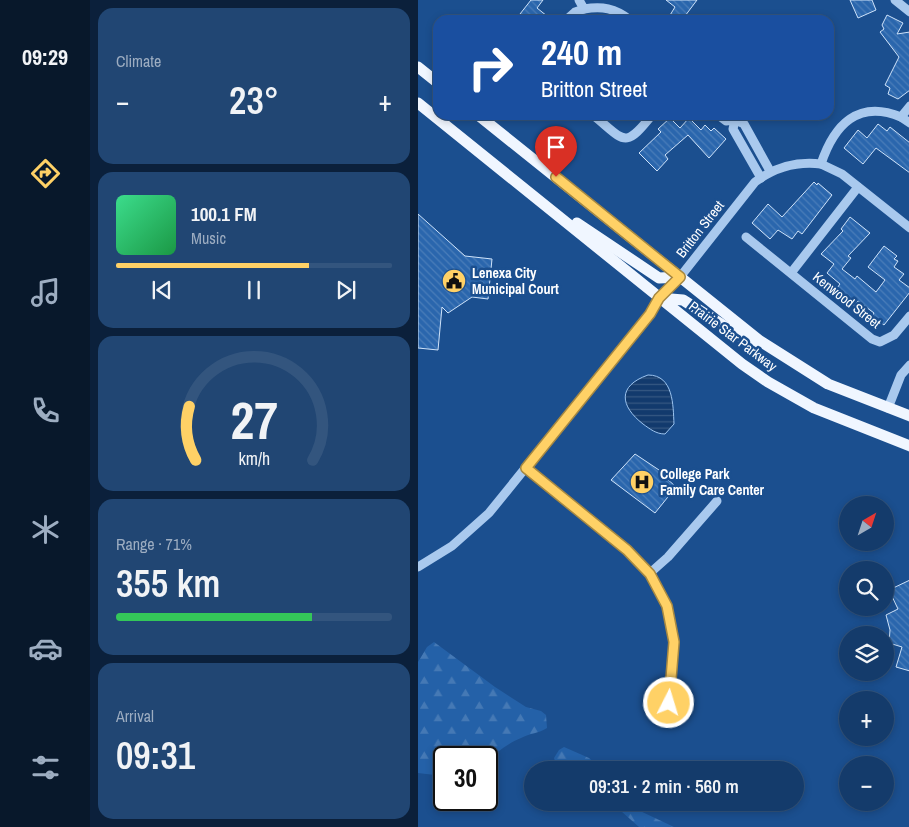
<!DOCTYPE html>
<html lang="en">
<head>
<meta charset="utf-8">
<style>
  :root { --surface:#143b6b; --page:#214673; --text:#f1f3f6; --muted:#9dadc1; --line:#33557e; --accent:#ffd166 }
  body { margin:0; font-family:"Archivo Narrow",sans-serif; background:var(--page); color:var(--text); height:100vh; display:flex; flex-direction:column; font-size:19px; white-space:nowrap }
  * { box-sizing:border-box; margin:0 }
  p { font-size:16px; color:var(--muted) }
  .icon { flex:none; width:28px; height:28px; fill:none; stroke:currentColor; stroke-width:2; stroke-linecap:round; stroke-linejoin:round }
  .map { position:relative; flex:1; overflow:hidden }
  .sheet { display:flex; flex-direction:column; gap:8px; padding:8px; background:#0b203b; width:328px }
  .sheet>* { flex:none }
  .guide { position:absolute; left:15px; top:15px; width:401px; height:105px; border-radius:15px; box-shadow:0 2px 8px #0003,0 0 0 1px var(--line); background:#1a4fa0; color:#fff; overflow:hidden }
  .needle { width:32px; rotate:39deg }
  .fabs { position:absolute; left:421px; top:496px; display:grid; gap:10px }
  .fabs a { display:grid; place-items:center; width:55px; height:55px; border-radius:50%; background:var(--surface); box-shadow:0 2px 8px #0003,0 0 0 1px var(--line); font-size:25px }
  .speed { position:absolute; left:15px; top:746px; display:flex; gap:10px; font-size:25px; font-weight:700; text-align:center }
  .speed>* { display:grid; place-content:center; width:65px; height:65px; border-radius:50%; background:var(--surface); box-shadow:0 2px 8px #0003,0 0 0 1px var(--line); line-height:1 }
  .speed .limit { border:2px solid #111; border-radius:8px; background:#fff; color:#111 }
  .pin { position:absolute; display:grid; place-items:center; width:42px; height:42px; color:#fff; margin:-51px -21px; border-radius:50% 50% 50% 0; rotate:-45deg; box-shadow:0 0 5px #0007 }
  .pin .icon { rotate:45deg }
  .me { position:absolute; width:55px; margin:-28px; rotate:5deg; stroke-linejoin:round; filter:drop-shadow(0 0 4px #0008) }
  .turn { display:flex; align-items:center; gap:18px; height:105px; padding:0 25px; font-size:22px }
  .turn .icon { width:65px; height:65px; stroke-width:2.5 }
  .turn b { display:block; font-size:35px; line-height:42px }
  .big { font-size:38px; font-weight:600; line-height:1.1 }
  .sheet .tile { flex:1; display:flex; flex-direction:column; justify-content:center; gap:8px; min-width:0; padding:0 18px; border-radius:15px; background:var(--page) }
  .sheet .dial { align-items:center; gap:0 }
  .dial svg { height:130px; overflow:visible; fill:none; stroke:var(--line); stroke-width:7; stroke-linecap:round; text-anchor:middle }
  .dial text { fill:var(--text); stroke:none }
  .song { display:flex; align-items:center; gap:15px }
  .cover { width:60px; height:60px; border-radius:8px; background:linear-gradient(135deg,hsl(150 70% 55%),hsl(140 70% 35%)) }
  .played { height:5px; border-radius:2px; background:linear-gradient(90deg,var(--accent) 70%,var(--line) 70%) }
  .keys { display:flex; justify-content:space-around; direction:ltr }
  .heat { display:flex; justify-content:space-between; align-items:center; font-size:28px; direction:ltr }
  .charge { height:8px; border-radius:4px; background:linear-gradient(90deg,#34c759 71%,var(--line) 0) }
  .trip { position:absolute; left:106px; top:761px; width:280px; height:50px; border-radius:25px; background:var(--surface); box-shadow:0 2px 8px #0003,0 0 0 1px var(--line); font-weight:600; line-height:50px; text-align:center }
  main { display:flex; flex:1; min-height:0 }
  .menu { display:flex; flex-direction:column; width:90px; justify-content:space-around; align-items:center; background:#08182b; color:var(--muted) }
  .menu .icon { width:35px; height:35px }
  .menu .current { color:var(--accent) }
  .menu b { font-size:22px; color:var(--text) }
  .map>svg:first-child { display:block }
</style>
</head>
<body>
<main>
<nav class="menu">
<b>09:29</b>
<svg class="icon current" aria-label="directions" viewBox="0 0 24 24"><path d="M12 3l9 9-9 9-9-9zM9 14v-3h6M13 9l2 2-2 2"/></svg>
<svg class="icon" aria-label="music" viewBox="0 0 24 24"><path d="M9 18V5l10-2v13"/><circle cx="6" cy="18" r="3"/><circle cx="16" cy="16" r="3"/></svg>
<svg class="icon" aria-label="phone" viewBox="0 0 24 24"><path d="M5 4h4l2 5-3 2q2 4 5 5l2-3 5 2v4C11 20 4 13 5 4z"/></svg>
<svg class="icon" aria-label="climate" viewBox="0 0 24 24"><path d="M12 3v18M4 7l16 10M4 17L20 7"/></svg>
<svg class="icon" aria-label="car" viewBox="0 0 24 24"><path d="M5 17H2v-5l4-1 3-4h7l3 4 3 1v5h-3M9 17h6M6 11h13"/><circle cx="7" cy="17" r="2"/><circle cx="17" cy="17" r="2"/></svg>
<svg class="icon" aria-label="filters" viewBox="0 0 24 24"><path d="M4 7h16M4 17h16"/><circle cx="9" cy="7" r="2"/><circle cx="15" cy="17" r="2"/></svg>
</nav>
<section class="sheet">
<div class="tile"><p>Climate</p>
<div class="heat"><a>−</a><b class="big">23°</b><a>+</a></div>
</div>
<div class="tile">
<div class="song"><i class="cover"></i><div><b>100.1 FM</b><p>Music</p></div></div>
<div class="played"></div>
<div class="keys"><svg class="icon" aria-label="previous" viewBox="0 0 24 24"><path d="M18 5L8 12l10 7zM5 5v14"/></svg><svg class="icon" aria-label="pause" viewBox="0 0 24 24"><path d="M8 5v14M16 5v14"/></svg><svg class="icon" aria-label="next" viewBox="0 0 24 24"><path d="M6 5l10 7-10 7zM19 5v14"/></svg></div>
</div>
<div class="tile dial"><svg viewBox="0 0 100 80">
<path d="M14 69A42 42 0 1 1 86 69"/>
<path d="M14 69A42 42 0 0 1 10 36" stroke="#ffd166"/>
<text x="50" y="56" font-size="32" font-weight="700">27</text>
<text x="50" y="72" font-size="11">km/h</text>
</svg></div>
<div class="tile"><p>Range · 71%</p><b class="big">355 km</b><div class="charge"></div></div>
<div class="tile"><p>Arrival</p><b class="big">09:31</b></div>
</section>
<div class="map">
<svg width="492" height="827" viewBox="0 0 492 827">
  <defs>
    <pattern id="forest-firs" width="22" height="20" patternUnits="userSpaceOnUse" patternTransform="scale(1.25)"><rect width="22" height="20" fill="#2461a8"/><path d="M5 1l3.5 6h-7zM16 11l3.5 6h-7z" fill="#4579b5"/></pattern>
    <pattern id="water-rules" width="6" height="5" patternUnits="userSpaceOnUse" patternTransform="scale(1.25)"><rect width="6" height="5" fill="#123a6d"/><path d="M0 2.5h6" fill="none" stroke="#365883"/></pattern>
    <pattern id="building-back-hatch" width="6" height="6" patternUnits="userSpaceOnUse" patternTransform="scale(1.25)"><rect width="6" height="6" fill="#2a66ad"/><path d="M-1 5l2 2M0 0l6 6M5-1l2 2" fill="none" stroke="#4a7db9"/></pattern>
  </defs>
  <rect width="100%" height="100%" fill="#1b4f8f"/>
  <g fill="url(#forest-firs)">
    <path d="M 16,642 L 77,687 L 108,707 L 123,711 L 128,715 L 129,728 C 119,734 112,733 103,738 C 90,743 80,752 69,760 L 69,758 L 26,758 L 26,776 L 0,773 L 0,662 L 9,647 Z"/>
    <polygon points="146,747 171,758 184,770 140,770 136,758 141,750"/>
    <polygon points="194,803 214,803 220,810 256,827 221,827"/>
  </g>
  <path fill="url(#water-rules)" stroke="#9cc4f0" d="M 230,375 C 256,375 255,406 256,424 L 247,434 C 238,434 232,429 225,424 C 202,406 199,386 230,375 Z"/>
  <g fill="url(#building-back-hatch)" stroke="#cfe3fa">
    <polygon points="113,0 125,0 119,8 134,20 101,20 105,16 102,14"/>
    <polygon points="248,0 279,0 264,20 249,20 257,7"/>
    <polygon points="432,0 454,0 458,10 440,18"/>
    <polygon points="469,15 485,23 479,34 492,32 492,90 480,99 470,94 472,88 467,85 481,57 462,32 466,29 464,25"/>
    <polygon points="252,118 262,128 271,118 283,130 287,125 293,131 296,128 308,139 291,158 270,135 247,155 250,159 239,171 221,153 243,132 240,129"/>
    <polygon points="460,124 469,131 472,127 492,143 492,173 458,148 445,164 426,148 440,130 449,138"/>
    <polygon points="396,182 399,185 400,183 414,195 384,234 380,231 374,239 360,230 352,239 334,223 350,204 364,217"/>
    <polygon points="0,214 47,256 74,259 70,299 54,297 30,313 24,307 20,350 0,348"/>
    <polygon points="432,217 452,233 430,256 433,258 424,269 437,279 439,276 458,292 467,280 450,267 466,246 479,256 476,259 480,261 476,267 486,274 481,280 492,288 492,292 466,325 454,316 456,313 440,301 436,306 423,296 425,293 419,288 422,284 409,273 416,264 403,254 425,231 423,229"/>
    <polygon points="217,454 247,474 246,476 258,487 237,513 193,480"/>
    <polygon points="492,580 492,671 478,667 484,647 471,643 472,630 468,615 480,609 471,590"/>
  </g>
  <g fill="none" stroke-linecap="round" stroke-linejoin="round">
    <g stroke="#a9c9ee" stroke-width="9">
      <path d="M 161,0 L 166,9 C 184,6 197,8 212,20"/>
      <polyline points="477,0 492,12"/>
      <polyline points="148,20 157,12 166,9"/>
      <path d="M 175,115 C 207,141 206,150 234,115"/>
      <polyline points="300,115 308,121 317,120 326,124 352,171"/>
      <polyline points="318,115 315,129 343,178"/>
      <polyline points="483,117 492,123"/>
      <polyline points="403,164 424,174 492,228"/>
      <polyline points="328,237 454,339 462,342 476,335 492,316"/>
      <polyline points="373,273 440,187"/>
      <polyline points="470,408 483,375 492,365"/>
      <polyline points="108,468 209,550 232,573 249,606 256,642 251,703"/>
      <path d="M 0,567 L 34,546 L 71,513 L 232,314 L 241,298 L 262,277 L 337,182 C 357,167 378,161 403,164 C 416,125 440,99 483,117 L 492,106"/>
      <polyline points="232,573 250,557 299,501"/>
    </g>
    <g stroke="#f0f6ff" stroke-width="11">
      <polyline points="0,67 20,83"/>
      <polyline points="0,103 324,364 350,382 396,408 492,446"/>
      <polyline points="60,115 342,341 410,384 492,416"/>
      <polyline points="159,223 241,278 262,277"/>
      <polyline points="241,298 265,300 338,346"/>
    </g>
  </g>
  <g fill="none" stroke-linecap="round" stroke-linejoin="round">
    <g stroke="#a68842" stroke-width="12">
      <polyline id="route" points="138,177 262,277 241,298 232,314 108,468 209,550 232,574 249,606 256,642 251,703"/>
    </g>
    <use href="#route" stroke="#ffd166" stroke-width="9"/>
  </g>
  <defs>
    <g id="civic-disc" transform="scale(1.25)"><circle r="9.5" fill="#ffd166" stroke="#1b4f8f"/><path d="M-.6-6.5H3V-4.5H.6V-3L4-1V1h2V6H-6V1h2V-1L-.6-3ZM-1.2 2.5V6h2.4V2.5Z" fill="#111"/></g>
    <g id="hospital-disc" transform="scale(1.25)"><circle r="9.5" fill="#ffd166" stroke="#1b4f8f"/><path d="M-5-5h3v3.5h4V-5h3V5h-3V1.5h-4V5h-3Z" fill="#111"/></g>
  </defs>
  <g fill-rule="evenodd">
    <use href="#civic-disc" x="36" y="281"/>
    <use href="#hospital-disc" x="224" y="482"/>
  </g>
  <g text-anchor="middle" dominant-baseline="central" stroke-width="5" stroke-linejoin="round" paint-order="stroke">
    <g font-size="14" fill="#fff" stroke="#1b4f8f">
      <text transform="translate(282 229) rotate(-52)">Britton Street</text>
      <text transform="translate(429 300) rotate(38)">Kenwood Street</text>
      <text transform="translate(315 336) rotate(37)">Prairie Star Parkway</text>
    </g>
    <g font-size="14" font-weight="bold" fill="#fff" stroke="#1b4f8f" text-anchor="start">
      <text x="54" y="273">Lenexa City<tspan x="54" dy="16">Municipal Court</tspan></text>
      <text x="242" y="474">College Park<tspan x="242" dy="16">Family Care Center</tspan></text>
    </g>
  </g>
</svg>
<div class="fabs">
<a><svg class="needle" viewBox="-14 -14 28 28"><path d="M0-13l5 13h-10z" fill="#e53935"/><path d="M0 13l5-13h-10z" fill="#9dadc1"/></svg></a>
<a><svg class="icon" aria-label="search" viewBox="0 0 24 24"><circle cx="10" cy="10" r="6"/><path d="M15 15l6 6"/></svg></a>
<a><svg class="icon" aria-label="layers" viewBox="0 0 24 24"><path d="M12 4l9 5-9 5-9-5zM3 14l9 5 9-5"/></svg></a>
<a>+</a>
<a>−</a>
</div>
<div class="speed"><div class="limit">30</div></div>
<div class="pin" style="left:138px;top:177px;background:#d93025"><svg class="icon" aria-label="arrive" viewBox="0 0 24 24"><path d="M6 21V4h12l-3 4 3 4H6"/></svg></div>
<svg class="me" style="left:251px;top:703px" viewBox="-20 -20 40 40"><circle r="17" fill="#ffd166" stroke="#fff" stroke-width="3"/><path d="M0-11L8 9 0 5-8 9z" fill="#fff"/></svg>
<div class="trip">09:31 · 2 min · 560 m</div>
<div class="guide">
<div class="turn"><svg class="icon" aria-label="right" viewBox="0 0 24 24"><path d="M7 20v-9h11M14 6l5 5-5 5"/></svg><div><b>240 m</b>Britton Street</div></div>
</div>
</div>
</main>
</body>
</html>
